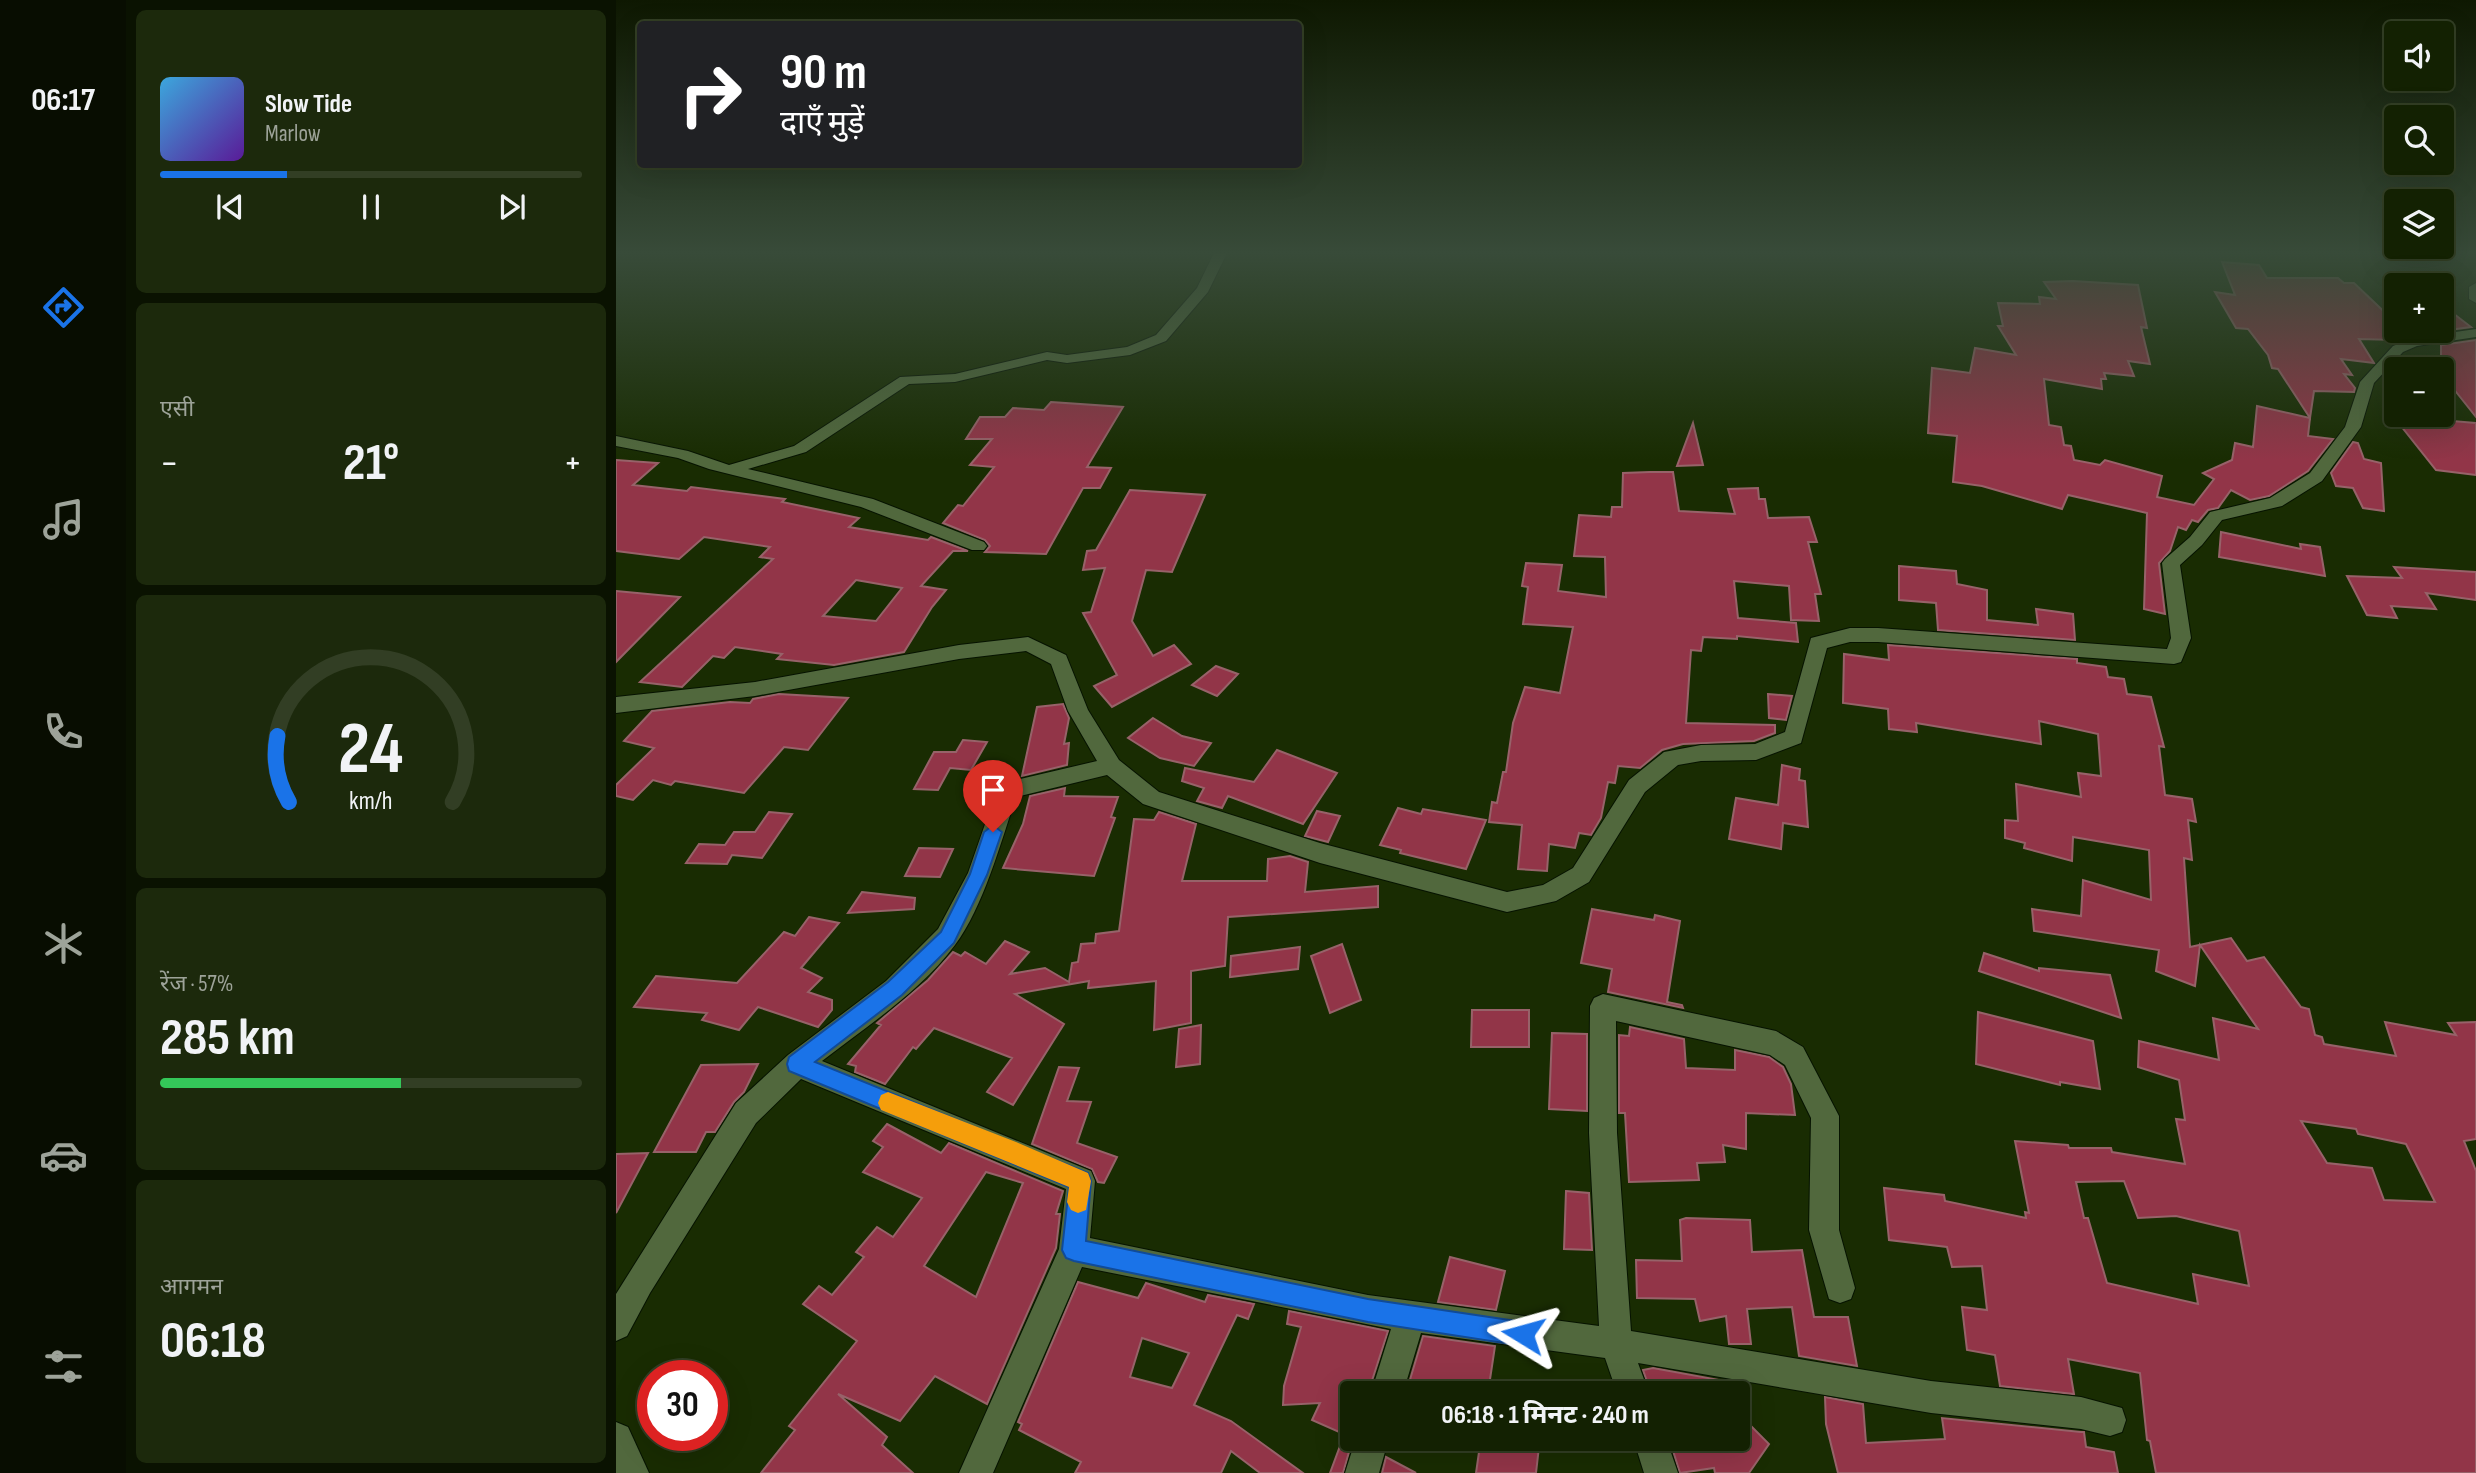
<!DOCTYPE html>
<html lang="hi">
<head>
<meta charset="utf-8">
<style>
  :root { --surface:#132102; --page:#1c290c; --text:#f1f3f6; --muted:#9da399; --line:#323e24; --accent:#1a73e8 }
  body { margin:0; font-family:"Sofia Sans Condensed","Noto Sans Devanagari",sans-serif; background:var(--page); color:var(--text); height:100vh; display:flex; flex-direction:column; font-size:26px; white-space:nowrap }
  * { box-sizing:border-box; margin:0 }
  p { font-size:23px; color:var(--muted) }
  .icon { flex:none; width:38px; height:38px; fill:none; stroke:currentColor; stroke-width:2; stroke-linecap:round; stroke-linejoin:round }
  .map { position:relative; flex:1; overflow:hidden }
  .drawer { display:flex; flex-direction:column; gap:10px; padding:10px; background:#0a1201; width:490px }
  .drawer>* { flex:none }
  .hud { position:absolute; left:21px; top:21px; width:665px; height:147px; border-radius:7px; box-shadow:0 7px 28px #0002,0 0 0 2px var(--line); background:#202124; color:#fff; overflow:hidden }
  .tools { position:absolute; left:1768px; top:21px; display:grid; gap:14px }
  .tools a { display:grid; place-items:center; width:70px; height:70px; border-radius:7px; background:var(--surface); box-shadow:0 7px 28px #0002,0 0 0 2px var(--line); font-size:35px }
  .speed { position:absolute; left:21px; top:1360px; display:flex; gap:14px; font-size:35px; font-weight:700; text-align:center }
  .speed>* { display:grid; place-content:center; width:91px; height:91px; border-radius:50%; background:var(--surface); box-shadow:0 7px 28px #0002,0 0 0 2px var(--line); line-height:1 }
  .speed .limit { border:10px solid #d22; background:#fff; color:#111 }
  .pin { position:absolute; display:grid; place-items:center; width:60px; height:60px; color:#fff; margin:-72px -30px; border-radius:50% 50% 50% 0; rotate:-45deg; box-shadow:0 0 7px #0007 }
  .pin .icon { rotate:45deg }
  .me { position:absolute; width:77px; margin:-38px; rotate:278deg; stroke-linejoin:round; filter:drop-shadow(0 0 5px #0008) }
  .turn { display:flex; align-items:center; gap:24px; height:147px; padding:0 28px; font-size:32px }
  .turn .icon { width:91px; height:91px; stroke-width:2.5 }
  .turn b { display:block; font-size:49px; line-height:60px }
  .big { font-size:52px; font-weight:700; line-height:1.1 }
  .drawer .widget { flex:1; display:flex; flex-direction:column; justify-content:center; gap:10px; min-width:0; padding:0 24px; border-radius:10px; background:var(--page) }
  .drawer .dial { align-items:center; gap:0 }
  .dial svg { height:182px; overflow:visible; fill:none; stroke:var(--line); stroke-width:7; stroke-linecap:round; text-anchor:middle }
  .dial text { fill:var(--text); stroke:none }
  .song { display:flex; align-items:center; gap:21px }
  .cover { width:84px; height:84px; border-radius:10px; background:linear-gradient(135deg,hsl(200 70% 55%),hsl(270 70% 35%)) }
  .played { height:7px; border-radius:4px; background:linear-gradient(90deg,var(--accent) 30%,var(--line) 30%) }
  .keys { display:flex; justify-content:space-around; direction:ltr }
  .heat { display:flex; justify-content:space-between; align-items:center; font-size:38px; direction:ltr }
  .charge { height:10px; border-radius:5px; background:linear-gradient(90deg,#34c759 57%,var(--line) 0) }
  .trip { position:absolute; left:724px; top:1381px; width:410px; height:70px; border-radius:7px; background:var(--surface); box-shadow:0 7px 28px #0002,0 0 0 2px var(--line); font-weight:700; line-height:70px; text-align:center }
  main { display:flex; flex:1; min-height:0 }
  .dock { display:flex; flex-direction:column; width:126px; justify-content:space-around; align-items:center; background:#080d01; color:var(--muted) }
  .dock .icon { width:49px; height:49px }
  .dock .active { color:var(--accent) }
  .dock b { font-size:32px; color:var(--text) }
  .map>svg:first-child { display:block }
</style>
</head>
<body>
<main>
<nav class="dock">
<b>06:17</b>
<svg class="icon active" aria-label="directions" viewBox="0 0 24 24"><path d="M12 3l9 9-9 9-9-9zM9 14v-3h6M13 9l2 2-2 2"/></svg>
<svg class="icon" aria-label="music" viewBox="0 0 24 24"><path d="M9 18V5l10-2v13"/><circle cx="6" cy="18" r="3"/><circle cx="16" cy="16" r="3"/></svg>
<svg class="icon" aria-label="phone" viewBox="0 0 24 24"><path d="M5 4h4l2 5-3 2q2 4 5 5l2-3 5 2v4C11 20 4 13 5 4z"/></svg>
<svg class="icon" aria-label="climate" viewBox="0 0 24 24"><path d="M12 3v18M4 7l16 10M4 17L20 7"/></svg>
<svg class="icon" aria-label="car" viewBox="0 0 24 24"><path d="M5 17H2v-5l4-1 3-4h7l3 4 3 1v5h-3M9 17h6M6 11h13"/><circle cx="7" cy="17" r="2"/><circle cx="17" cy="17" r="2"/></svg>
<svg class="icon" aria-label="filters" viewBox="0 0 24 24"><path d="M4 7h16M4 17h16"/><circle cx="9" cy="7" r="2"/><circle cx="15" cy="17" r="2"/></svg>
</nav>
<section class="drawer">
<div class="widget">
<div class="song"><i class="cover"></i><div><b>Slow Tide</b><p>Marlow</p></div></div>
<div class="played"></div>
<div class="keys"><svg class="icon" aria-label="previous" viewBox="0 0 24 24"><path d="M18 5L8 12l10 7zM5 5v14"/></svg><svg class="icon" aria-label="pause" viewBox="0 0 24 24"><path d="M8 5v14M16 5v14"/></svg><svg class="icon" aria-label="next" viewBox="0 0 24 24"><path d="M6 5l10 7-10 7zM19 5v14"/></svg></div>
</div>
<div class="widget"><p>एसी</p>
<div class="heat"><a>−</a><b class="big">21°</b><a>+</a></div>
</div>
<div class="widget dial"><svg viewBox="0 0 100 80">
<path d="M14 69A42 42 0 1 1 86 69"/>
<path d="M14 69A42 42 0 0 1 9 40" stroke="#1a73e8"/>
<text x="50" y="56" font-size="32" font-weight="700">24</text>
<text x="50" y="72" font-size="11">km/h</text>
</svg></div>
<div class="widget"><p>रेंज · 57%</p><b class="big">285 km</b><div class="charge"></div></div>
<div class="widget"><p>आगमन</p><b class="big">06:18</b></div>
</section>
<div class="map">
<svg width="1860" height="1473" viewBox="0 0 1860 1473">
  <rect width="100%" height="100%" fill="#192c02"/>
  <g fill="#923548" stroke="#976269" stroke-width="2" fill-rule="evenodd">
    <polygon points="1606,262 1643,265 1651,278 1722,278 1728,283 1738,283 1780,323 1780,340 1743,339 1758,363 1725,359 1736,375 1728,374 1739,388 1738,392 1698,391 1694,418 1662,369 1656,368 1652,355 1632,329 1620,328 1599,292 1619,295"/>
    <polygon points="1457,281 1522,285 1531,328 1525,327 1534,364 1512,361 1518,376 1488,373 1490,379 1485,379 1486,389 1428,379 1433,425 1445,427 1448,445 1455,446 1458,460 1484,465 1489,460 1546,476 1541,497 1578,505 1598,479 1587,473 1616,460 1619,443 1637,447 1641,406 1694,418 1692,436 1717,439 1692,471 1653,496 1634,500 1615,490 1602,508 1592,510 1582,522 1576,520 1570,530 1562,527 1554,551 1543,563 1549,614 1528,609 1531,513 1452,495 1446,509 1366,486 1337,482 1341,436 1312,433 1316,368 1354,373 1359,348 1400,355 1382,326 1387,326 1382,303 1424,304 1423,297 1440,299 1428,282"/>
    <polygon points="1825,304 1855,327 1825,331"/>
    <polygon points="1860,340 1860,417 1825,373 1825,345"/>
    <polygon points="435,402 507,407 471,467 495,468 484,488 467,488 430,554 369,552 374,546 369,540 327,523 342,505 347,506 378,467 354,465 376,439 350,439 364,417 389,417 397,408 428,410"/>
    <polygon points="1777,416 1860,423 1860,475 1820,470"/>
    <polygon points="1077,423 1087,465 1061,466"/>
    <polygon points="1737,442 1742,443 1748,459 1765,463 1768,511 1747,508 1737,488 1720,486 1715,473"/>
    <path d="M 0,460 L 42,463 L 17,485 L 71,491 L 75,487 L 169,499 L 166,502 L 243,518 L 233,527 L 312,540 L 315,537 L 352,551 L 337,551 L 305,586 L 330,590 L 316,607 L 288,652 L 218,665 L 161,659 L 166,654 L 119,647 L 108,658 L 97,656 L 66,687 L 24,682 L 157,559 L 144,557 L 154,547 L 88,537 L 63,559 L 0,551 ZM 240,580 L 286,588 L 260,621 L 207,616 Z"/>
    <polygon points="1034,472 1057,472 1063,511 1119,514 1112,489 1142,488 1143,499 1149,499 1152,518 1193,517 1201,542 1192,542 1205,594 1199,594 1203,621 1175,620 1173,586 1118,581 1122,618 1180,623 1182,642 1121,636 1121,639 1087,637 1085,651 1075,650 1070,723 1159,725 1159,733 1138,741 1067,744 1046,750 1024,768 1002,766 999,783 992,782 985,818 975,835 963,833 959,848 933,844 931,871 902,869 906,825 873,822 876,802 881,803 887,772 890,772 897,723 909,687 944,693 957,627 907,624 912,587 906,586 910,563 946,565 942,591 990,597 989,557 958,556 963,515 995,517 996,507 1006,507 1007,473"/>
    <polygon points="514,490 589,495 556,572 530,570 516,621 537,656 558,645 575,664 496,707 478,686 501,675 467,613 475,612 489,568 467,570 471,551 480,550"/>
    <polygon points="1605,532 1685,549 1684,544 1704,547 1709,576 1603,557"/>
    <polygon points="1283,566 1340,571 1341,584 1371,590 1371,620 1422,625 1420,609 1457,614 1459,640 1322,630 1320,603 1283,600"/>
    <polygon points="1778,567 1860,572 1860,600 1810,593 1820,609 1775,606 1781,618 1751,615 1731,576 1786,578"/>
    <polygon points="0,591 64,597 0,662"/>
    <path d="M 1272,645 L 1461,659 L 1461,663 L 1490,667 L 1492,677 L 1508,679 L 1511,694 L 1535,697 L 1548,747 L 1543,746 L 1549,795 L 1576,799 L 1580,822 L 1572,820 L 1576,860 L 1568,858 L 1574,947 L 1615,938 L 1631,961 L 1648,957 L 1685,1007 L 1693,1009 L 1699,1035 L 1706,1037 L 1708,1044 L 1780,1056 L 1769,1022 L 1840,1035 L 1832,1023 L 1860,1022 L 1860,1139 L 1848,1141 L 1860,1171 L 1860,1473 L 1540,1473 L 1534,1441 L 1531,1440 L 1524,1373 L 1452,1359 L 1458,1394 L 1384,1386 L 1379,1355 L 1351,1350 L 1346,1307 L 1371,1310 L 1366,1266 L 1336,1267 L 1331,1247 L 1273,1240 L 1268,1188 L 1328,1195 L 1329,1201 L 1410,1218 L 1409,1212 L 1413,1213 L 1399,1141 L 1452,1145 L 1453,1148 L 1495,1148 L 1496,1152 L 1569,1164 L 1560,1119 L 1569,1120 L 1563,1080 L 1522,1067 L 1523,1041 L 1603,1060 L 1597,1018 L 1642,1029 L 1584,945 L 1579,986 L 1540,971 L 1543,950 L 1418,931 L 1416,909 L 1465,916 L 1467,880 L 1535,900 L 1533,850 L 1457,837 L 1456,861 L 1408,848 L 1409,843 L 1389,838 L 1389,820 L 1402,821 L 1400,784 L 1465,797 L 1462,773 L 1485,776 L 1482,734 L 1423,721 L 1425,744 L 1300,723 L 1301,732 L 1273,729 L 1272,709 L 1227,703 L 1228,654 L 1273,660 ZM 1685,1121 L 1740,1129 L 1742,1134 L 1790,1144 L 1819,1202 L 1768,1200 L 1756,1168 L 1711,1163 ZM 1508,1181 L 1522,1218 L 1560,1216 L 1623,1231 L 1633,1286 L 1577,1274 L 1582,1304 L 1491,1283 L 1472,1218 L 1468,1218 L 1460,1182 Z"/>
    <polygon points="600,666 622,674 601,696 576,685"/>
    <polygon points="163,694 232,698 192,750 168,747 128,793 59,781 55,785 37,780 17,800 0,796 0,785 38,748 8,741 36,711 114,702 134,703 137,699"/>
    <polygon points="1152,694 1176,696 1170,720 1153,718"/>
    <polygon points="447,704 453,718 448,744 453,743 451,765 406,776 421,707"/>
    <polygon points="537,718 566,736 595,743 578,766 544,758 512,738"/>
    <polygon points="347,740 371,742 355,770 334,768 322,790 298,789 318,752 340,752"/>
    <polygon points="661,750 721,773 687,824 612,796 606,808 581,801 588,788 566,781 569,768 638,782"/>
    <polygon points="1166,765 1184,769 1183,780 1189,781 1192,827 1167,823 1165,849 1113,839 1120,798 1162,805"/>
    <polygon points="449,788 448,796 502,797 495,817 499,818 478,876 387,868 407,824 414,796"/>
    <polygon points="782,808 805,814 807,809 870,820 850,869 784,853 785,850 764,845"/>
    <polygon points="701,811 724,816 712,842 689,836"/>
    <polygon points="153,812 176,814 146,858 116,855 111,864 70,863 83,844 109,845 118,832 139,832"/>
    <polygon points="543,812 580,824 566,881 651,881 652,859 674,856 692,862 689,892 762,886 762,907 612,917 609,966 575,971 575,1023 538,1030 540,981 472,988 473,981 399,994 448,1024 397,1105 371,1092 396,1058 318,1028 300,1049 297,1047 269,1084 239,1072 240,1066 232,1064 265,1025 261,1023 312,980 337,952 345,956 349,952 370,964 389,941 413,952 394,974 429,968 453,982 456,963 462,962 465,944 479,943 480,934 503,931 518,819 538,820"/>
    <polygon points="303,848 337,849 324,877 289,876"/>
    <polygon points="246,892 299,898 298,909 232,913"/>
    <polygon points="976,909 1038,920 1039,915 1064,921 1051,1002 1066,1005 1067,1008 992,992 996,969 965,963"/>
    <polygon points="193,917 223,923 185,968 206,978 192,992 216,1000 216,1010 202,1027 142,1007 123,1030 86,1020 91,1013 18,1007 40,976 121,983 168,932 179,936"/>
    <polygon points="726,944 745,1000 714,1013 695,956"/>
    <polygon points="684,947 682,969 614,977 615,956"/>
    <polygon points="1368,953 1423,971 1423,968 1494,975 1505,1018 1363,971"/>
    <polygon points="856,1010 913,1010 913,1047 855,1047"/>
    <polygon points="1362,1012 1477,1041 1484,1089 1444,1082 1444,1085 1360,1064"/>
    <polygon points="585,1025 584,1064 560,1067 563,1029"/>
    <polygon points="1014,1027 1068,1039 1070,1068 1119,1070 1119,1050 1153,1057 1167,1067 1175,1084 1179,1115 1130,1113 1130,1149 1107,1145 1109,1162 1081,1163 1083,1180 1013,1182 1009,1113 1003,1113 1003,1035 1013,1036"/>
    <polygon points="936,1033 971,1034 971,1111 933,1109"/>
    <polygon points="142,1064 128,1092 118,1102 99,1132 90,1132 80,1152 38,1152 85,1065"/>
    <polygon points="443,1067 463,1068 451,1101 475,1102 461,1143 501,1157 488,1183 482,1182 476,1169 416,1144"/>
    <path d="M 271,1124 L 325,1153 L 333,1143 L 447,1191 L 440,1214 L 444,1214 L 440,1248 L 371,1404 L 319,1376 L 284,1421 L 222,1394 L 271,1437 L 266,1445 L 297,1473 L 145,1473 L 179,1430 L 173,1426 L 241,1341 L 187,1304 L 203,1286 L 216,1295 L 248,1257 L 240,1252 L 261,1227 L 277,1237 L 306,1198 L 247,1172 L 267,1147 L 257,1141 ZM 370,1172 L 407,1183 L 360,1297 L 308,1266 Z"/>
    <polygon points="32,1153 0,1213 0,1154"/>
    <polygon points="950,1191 973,1193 976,1250 948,1249"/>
    <polygon points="1070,1218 1134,1220 1136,1252 1186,1250 1198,1317 1232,1317 1241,1366 1183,1356 1176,1307 1131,1309 1135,1344 1113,1344 1110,1316 1084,1321 1079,1299 1021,1298 1020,1260 1066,1261 1064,1220"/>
    <polygon points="834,1257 889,1271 880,1310 822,1302"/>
    <path d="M 462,1282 L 522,1298 L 530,1283 L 589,1302 L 592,1295 L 638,1304 L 632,1319 L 621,1315 L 578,1405 L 615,1421 L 687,1473 L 644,1473 L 615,1451 L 605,1473 L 459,1473 L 465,1462 L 403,1430 L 406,1424 L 402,1422 ZM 526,1338 L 573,1353 L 556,1388 L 514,1377 Z"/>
    <polygon points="673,1311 772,1331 753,1390 743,1386 737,1393 723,1432 696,1420 704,1403 667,1405 668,1386 685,1327 671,1324"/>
    <polygon points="807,1336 879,1346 873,1386 867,1385 866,1393 790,1393"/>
    <polygon points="1037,1368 1109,1381 1112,1393 1035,1393 1027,1370"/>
    <polygon points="1209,1397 1247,1404 1250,1443 1329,1439 1326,1418 1465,1432 1468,1432 1470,1447 1498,1452 1502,1473 1222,1473 1210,1424"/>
    <polygon points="1133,1424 1153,1444 1133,1473 1099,1473 1098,1468 1064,1473 1053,1438 1123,1438"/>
    <polygon points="727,1438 737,1438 727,1473 714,1473"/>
    <polygon points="865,1438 924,1438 920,1473 860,1473"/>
    <polygon points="770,1457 800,1473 766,1473"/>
  </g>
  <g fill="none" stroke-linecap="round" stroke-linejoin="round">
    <g stroke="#061300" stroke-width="2">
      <g id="minor">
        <polygon points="598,253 611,253 592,292 550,341 514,355 451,363 431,360 339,382 293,384 190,452 132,469 257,499 368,542 371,546 368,550 356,550 245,507 93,469 62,458 0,446 0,436 72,451 113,465 178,446 284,377 339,374 431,352 451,355 511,347 540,335 581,288"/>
        <polygon points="1860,283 1860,303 1853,299 1853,287"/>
        <path d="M 1860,329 L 1860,337 L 1801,346 L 1787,352 L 1758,383 L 1745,427 L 1706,481 L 1666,506 L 1606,520 L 1586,545 L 1564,565 L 1575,638 L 1565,662 L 1558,664 L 1262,642 L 1234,642 L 1211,648 L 1185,743 L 1140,760 L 1085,761 L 1062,765 L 1029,792 L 973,882 L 940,901 L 891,912 L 704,863 L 527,804 L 491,775 L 400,797 C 385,842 367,908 339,945 C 304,992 251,1026 206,1061 L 475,1171 L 479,1181 L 474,1238 L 752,1295 L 983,1326 L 973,1133 L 974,1006 L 978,998 L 987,994 L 1160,1031 L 1187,1047 L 1223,1116 L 1223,1230 L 1239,1288 L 1235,1299 L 1224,1303 L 1213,1299 L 1193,1230 L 1195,1118 L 1169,1065 L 1154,1055 L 1000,1021 L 1001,1133 L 1015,1331 L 1315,1381 L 1465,1397 L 1506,1408 L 1510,1420 L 1506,1432 L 1494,1436 L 1465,1429 L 1315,1413 L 1022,1363 L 1033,1393 L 1001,1393 L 989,1358 L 805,1333 L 787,1393 L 755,1393 L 775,1329 L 466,1267 L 377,1473 L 343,1473 L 443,1249 L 450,1189 L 185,1079 L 140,1123 L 34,1293 L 11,1336 L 0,1341 L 0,1294 L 120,1103 L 172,1055 L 270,981 L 322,929 L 352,873 L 383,784 L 481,761 L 452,711 L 435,664 L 410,651 L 343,659 L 139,696 L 0,713 L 0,697 L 139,682 L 343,645 L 412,637 L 450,655 L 472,710 L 503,760 L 543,792 L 704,843 L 891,892 L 927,885 L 957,868 L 1013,780 L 1048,752 L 1085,745 L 1139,744 L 1169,732 L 1195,638 L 1234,628 L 1262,628 L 1551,649 L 1555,638 L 1546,563 L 1549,559 L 1574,537 L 1594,512 L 1654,498 L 1694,473 L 1729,427 L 1744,382 L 1777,346 L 1798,338 Z"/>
        <polygon points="0,1422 12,1427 33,1473 0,1473"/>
        <polygon points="740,1438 773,1438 763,1473 729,1473"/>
        <polygon points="1017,1438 1050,1438 1062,1473 1028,1473"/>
      </g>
    </g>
    <use href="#minor" fill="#51683d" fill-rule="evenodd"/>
  </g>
  <linearGradient id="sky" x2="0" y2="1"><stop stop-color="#0e1801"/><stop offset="0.55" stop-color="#384b39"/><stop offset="1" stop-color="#384b39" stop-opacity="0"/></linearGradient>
  <rect width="1860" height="460" fill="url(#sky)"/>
  <polygon fill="#1a73e8" stroke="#114b97" stroke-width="2" points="377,825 386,832 371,875 338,943 286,995 199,1062 472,1173 475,1181 470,1241 752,1299 907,1322 916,1325 919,1334 916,1342 907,1346 752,1322 458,1261 450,1258 446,1250 453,1187 173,1071 171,1064 173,1057 272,982 325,932 354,874 368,832"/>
  <polygon fill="#f59e0b" points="272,1092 400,1142 472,1173 475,1181 470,1210 462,1213 455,1210 451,1202 453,1187 265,1110 262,1103 265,1095"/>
</svg>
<div class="tools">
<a><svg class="icon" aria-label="sound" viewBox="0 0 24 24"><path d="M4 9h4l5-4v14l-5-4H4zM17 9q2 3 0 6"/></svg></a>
<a><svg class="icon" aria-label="search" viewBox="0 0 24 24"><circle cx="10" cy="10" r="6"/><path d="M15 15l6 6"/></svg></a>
<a><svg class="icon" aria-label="layers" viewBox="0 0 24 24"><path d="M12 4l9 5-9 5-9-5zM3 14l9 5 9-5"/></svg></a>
<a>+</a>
<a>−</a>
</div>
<div class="speed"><div class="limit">30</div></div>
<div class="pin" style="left:377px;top:832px;background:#d93025"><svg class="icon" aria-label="arrive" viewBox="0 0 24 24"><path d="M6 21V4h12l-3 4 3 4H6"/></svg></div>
<svg class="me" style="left:907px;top:1334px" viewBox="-20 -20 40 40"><path d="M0-17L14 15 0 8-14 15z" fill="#1a73e8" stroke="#fff" stroke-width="4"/></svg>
<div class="trip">06:18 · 1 मिनट · 240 m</div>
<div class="hud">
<div class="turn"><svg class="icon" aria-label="right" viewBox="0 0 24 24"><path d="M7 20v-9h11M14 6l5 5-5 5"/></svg><div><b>90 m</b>दाएँ मुड़ें</div></div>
</div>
</div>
</main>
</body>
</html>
